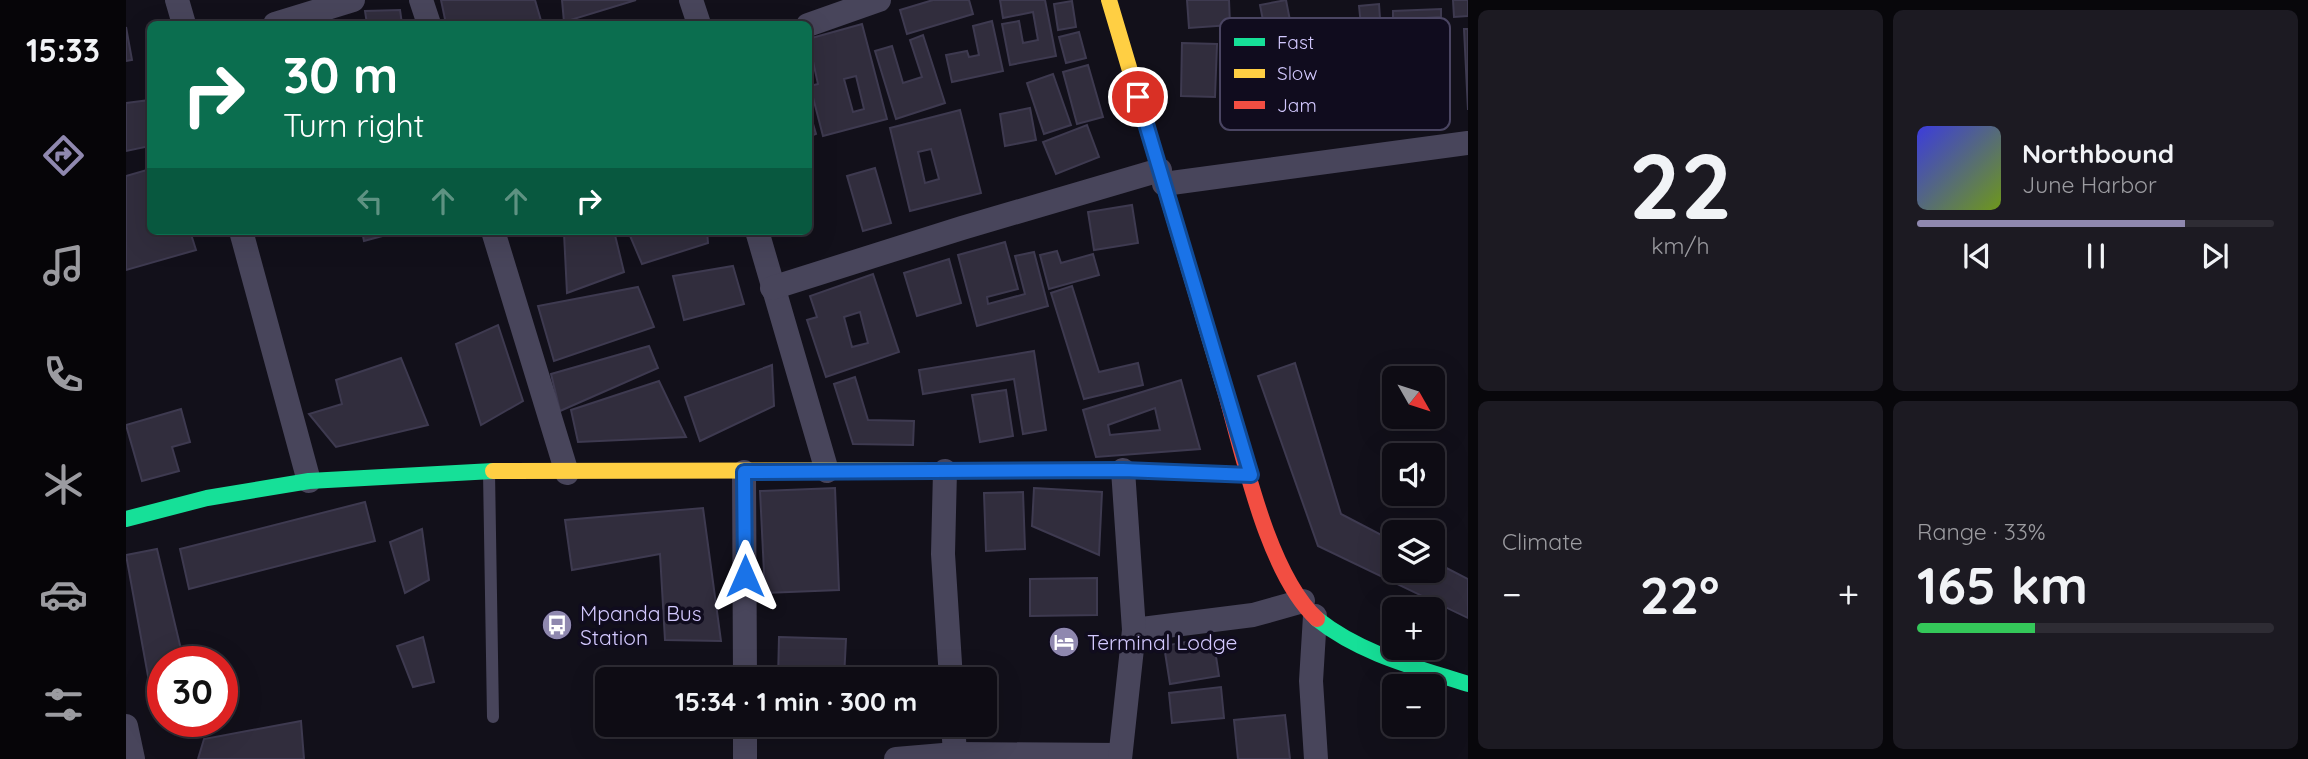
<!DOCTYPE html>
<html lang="en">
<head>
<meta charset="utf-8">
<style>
  :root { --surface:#0e0c14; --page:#1c1a22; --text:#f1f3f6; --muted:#9b9ba0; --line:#2e2c34; --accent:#8f88af }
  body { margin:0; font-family:Quicksand,sans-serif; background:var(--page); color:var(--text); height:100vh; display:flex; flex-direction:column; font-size:26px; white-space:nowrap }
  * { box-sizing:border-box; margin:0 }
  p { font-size:23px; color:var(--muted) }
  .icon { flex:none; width:38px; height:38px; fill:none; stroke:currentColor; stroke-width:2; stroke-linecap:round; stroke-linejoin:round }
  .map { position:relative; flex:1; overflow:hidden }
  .details { display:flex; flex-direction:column; gap:10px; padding:10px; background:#08070b; width:840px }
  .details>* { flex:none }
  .top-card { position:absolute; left:21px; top:21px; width:665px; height:214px; border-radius:10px; box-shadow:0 7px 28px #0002,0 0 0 2px var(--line); background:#0b6e4f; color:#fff; overflow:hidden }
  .needle { width:46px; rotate:129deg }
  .buttons { position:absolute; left:1256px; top:366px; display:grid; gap:14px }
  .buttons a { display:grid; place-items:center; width:63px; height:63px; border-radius:10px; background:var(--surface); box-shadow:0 7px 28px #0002,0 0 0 2px var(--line); font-size:35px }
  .speed { position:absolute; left:21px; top:646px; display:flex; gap:14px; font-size:35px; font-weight:700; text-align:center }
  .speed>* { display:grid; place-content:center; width:91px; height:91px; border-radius:50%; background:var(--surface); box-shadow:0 7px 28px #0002,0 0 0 2px var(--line); line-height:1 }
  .speed .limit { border:10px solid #d22; background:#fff; color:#111 }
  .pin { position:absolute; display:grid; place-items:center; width:60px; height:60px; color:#fff; margin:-30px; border:4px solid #fff; border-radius:50%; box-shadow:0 2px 7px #0007 }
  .me { position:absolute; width:77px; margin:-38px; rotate:0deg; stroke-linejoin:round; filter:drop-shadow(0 0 5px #0008) }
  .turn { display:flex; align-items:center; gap:24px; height:147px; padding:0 21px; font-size:32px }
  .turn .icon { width:91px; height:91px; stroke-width:2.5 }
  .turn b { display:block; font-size:49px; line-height:60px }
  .lanes { display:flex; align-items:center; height:66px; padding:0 21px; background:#0003; justify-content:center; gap:35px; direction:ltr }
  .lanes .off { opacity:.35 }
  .big { font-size:52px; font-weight:800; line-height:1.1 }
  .details .card { flex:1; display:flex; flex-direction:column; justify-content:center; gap:10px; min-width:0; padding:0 24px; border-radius:10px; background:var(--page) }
  .details .dial { align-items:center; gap:0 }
  .dial b { font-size:91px; line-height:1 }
  .song { display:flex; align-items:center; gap:21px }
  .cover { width:84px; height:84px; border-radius:10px; background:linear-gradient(135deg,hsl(240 70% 55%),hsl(80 70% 35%)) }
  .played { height:7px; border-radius:4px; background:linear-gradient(90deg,var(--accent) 75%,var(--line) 75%) }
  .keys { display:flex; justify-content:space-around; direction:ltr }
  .heat { display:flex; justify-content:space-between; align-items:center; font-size:38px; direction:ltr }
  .charge { height:10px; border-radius:5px; background:linear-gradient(90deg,#34c759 33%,var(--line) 0) }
  .details .tiles { flex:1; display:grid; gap:10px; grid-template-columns:repeat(2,1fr) }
  .trip { position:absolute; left:469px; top:667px; width:402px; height:70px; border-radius:10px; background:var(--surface); box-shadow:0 7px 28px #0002,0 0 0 2px var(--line); font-weight:800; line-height:70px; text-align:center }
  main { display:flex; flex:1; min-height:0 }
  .menu { display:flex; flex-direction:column; width:126px; justify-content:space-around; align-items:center; background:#060508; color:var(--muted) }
  .menu .icon { width:49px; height:49px }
  .menu .current { color:var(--accent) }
  .menu b { font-size:32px; color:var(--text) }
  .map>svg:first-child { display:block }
</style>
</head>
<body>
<main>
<nav class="menu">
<b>15:33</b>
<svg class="icon current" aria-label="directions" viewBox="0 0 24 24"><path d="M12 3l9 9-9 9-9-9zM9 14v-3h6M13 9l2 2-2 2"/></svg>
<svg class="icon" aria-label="music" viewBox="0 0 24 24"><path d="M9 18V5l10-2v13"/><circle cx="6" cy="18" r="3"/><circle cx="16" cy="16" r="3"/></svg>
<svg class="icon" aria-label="phone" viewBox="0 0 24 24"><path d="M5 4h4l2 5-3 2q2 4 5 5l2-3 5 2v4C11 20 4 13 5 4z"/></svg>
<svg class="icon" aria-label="climate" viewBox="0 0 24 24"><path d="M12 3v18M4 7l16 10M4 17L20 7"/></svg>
<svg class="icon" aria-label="car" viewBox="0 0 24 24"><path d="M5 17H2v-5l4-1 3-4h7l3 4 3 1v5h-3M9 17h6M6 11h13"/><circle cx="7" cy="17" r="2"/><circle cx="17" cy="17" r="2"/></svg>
<svg class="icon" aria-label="filters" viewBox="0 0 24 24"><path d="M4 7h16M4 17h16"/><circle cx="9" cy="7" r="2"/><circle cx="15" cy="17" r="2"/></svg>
</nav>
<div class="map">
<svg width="1342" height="759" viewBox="0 0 1342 759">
  <rect width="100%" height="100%" fill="#12101a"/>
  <g fill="#312d3d" stroke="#3e3a50" stroke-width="2" fill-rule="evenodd">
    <polygon points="315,0 409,0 416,24 320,24"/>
    <polygon points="436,0 510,0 438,22"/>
    <polygon points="807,0 843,0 847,14 781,34 774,10"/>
    <polygon points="874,0 919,0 930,56 884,65 876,24 893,21 897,43 912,40 907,12 877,18"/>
    <polygon points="1061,0 1103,0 1104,25 1063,28"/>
    <polygon points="1160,0 1167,36 1141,41 1134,5"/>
    <polygon points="1327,0 1342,0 1342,16 1328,17"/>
    <polygon points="946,1 950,27 932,30 928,4"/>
    <polygon points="1253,4 1255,33 1236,35 1233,6"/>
    <polygon points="1315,9 1315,17 1267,20 1267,11"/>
    <polygon points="274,10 276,24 241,24 239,11"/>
    <polygon points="866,21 877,71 826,82 820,55 841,51 843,57 853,55 847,26"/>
    <path d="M 736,24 L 761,119 L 697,136 L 684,86 L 692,84 L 682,39 ZM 730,76 L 738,109 L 727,112 L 718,79 Z"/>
    <polygon points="0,27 6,60 0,61"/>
    <polygon points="1338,29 1342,29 1342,110"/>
    <polygon points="953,32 960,58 940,63 933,37"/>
    <polygon points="797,35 819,103 770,119 749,51 766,46 777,83 796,77 784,40"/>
    <polygon points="1056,43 1091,44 1089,97 1055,96"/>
    <polygon points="962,65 977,117 951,124 937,72"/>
    <polygon points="927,74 945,125 918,134 901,83"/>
    <polygon points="24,100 24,146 0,151 0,103"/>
    <polygon points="682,107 690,134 682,137"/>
    <polygon points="904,108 910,140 879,146 874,114"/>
    <path d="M 834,110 L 855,193 L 784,211 L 764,128 ZM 805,149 L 813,179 L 799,183 L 792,152 Z"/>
    <polygon points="961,125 973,157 930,174 917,142"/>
    <polygon points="749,168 765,223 737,231 721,176"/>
    <polygon points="24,169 24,231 64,231 70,250 0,270 0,176"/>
    <polygon points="1006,205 1012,243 968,250 962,212"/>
    <polygon points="236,231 275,231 238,241"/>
    <polygon points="451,231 488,231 498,272 441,293 438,233"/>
    <polygon points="502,231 581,231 582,243 516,264"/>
    <polygon points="879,242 892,289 861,297 862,304 899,294 889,256 908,252 922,306 851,326 832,255"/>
    <polygon points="931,251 935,263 967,254 973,275 923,289 914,255"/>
    <polygon points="823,259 835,303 791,316 778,273"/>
    <polygon points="607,266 618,304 558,320 547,276"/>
    <path d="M 747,274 L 773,352 L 700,377 L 681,320 L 691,317 L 684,296 ZM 734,312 L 742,343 L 726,347 L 718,317 Z"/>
    <polygon points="946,286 973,372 1012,363 1017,385 958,399 925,293"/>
    <polygon points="512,287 528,327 428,361 412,306"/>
    <polygon points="372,325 397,401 355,425 330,344"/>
    <polygon points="523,346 532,368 434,411 425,374"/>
    <polygon points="908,351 920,430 897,434 888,379 797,394 793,370"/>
    <polygon points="275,358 302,425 210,447 183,414 216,404 210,380"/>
    <polygon points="1169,363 1215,514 1269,542 1269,570 1307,570 1307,561 1342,579 1342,618 1192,546 1132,376"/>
    <polygon points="646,365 648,406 574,441 559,397"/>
    <polygon points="729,377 742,420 788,421 787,445 727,444 708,384"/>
    <path d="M 1055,380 L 1074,449 L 970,457 L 957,410 ZM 1029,408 L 1034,430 L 984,435 L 982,425 Z"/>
    <polygon points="533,381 560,437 452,442 445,410"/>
    <polygon points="880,390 887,436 854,442 846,395"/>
    <polygon points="55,409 64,442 46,447 53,471 16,481 0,425"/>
    <polygon points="709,488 713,590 639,593 634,491"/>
    <polygon points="908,488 976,492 973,555 906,526"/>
    <polygon points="897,492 899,549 860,551 858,493"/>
    <polygon points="239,502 249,541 63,589 54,549"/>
    <polygon points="577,508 595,641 539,640 534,554 446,570 439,520"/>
    <polygon points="296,529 303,580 279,593 264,542"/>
    <polygon points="31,549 58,662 37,662 37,698 26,698 0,555"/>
    <polygon points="971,578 971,615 904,616 904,579"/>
    <polygon points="297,637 308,682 287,687 271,646"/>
    <polygon points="653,637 720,639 718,679 652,679"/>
    <polygon points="1087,637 1093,676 1044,684 1038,646"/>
    <polygon points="766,673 765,679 726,679 726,678"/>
    <polygon points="1095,687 1098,718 1046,723 1043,693"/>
    <polygon points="1159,715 1164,759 1112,759 1108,720"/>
    <polygon points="175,721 178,759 72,759 78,739"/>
    <polygon points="725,724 762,724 762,727 724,733"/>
  </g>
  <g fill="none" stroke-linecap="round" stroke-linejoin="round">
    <polyline stroke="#48455b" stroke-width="12" points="363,472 367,717"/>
    <g stroke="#48455b" stroke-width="24">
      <polyline points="51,0 58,24"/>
      <polyline points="295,0 303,24"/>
      <polyline points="565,0 573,24"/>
      <polyline points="149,24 227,0"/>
      <polyline points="682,25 753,0"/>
      <polyline points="1038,184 1342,143"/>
      <polyline points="115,231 183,481"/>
      <polyline points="367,231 441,473"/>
      <polyline points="631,231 701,471"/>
      <polyline points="646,288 836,228 1034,170"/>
      <polyline points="819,471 817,554 825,679"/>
      <polyline points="618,472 619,679"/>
      <polyline points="1189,616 1185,681 1190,759"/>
      <polyline points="1008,630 1127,615 1177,601"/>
      <polyline points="619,724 619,759"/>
      <polyline points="827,724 829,754"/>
      <polyline points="0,726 7,759"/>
      <polyline points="770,759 829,754 994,755"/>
      <polyline points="994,759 1008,630 997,470"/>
    </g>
    <g stroke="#16e098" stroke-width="16">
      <polyline points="859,470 997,470 1125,475"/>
      <polyline points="0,519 81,498 183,481 367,471"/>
      <path d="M 1191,619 C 1235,654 1289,667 1342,684"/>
    </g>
    <g stroke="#ffcf43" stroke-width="16">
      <polyline points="983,0 1098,387"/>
      <polyline points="367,471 859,470"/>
    </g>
    <path stroke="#f24e42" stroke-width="16" d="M 1098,387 C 1117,453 1141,573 1191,619"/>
  </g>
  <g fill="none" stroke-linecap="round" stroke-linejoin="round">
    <g stroke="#114b97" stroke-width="18">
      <polyline id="route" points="619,576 618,472 997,470 1125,475 1012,97"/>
    </g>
    <use href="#route" stroke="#1a73e8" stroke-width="12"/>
  </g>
  <defs>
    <g id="bus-disc" transform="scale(1.575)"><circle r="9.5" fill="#8f88af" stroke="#100c1e"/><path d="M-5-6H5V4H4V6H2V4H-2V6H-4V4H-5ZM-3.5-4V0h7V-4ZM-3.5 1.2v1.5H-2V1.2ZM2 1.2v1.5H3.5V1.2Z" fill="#fff"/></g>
    <g id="hotel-disc" transform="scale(1.575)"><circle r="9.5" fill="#8f88af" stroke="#100c1e"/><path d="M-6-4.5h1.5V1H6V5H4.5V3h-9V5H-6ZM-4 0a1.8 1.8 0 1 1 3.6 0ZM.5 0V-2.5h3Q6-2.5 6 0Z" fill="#fff"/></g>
  </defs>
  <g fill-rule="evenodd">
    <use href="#bus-disc" x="431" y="625"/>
    <use href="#hotel-disc" x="938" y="642"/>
  </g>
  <g text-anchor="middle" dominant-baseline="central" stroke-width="7" stroke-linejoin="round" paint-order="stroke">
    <g font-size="21" fill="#d3c9ff" stroke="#100c1e" text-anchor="start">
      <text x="454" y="613">Mpanda Bus<tspan x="454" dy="24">Station</tspan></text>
      <text x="961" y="642">Terminal Lodge</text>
    </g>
  </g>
  <rect x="1094" y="18" width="230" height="112" rx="10" fill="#100c1e" stroke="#4a4562" stroke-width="2"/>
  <rect x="1108" y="38" width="31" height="8" fill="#16e098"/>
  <rect x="1108" y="69" width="31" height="9" fill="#ffcf43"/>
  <rect x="1108" y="101" width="31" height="8" fill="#f24e42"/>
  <g font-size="19" fill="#d3c9ff">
    <text x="1151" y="49">Fast</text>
    <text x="1151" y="80">Slow</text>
    <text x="1151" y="112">Jam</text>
  </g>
</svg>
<div class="buttons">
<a><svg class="needle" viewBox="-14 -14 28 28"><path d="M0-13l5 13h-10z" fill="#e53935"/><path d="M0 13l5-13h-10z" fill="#9b9ba0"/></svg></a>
<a><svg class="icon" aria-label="sound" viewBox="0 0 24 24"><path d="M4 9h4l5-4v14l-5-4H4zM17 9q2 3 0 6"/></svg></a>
<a><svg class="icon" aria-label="layers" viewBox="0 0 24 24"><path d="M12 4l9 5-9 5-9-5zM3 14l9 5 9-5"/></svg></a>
<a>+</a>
<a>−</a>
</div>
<div class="speed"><div class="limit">30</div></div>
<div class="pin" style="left:1012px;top:97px;background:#d93025"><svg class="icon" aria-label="arrive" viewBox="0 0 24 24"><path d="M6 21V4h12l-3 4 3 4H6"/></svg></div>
<svg class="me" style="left:619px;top:576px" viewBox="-20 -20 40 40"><path d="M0-17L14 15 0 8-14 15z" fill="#1a73e8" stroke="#fff" stroke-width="4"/></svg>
<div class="trip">15:34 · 1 min · 300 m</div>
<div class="top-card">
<div class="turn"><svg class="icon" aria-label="right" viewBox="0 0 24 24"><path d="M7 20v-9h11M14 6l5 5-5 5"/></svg><div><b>30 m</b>Turn right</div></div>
<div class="lanes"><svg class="icon off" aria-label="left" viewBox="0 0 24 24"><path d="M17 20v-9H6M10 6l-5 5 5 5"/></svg><svg class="icon off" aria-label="ahead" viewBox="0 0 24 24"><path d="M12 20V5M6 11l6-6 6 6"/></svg><svg class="icon off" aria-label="ahead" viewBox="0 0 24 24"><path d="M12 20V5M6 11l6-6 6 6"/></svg><svg class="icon" aria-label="right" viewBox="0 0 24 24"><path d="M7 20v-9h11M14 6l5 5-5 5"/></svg></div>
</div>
</div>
<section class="details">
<div class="tiles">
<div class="card dial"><b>22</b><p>km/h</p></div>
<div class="card">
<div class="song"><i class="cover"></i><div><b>Northbound</b><p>June Harbor</p></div></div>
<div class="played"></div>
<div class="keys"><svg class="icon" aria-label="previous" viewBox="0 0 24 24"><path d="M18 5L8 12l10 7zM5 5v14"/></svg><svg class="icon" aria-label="pause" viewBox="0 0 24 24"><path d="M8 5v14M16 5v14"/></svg><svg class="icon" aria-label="next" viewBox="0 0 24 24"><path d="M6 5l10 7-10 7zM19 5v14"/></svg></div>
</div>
<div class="card"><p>Climate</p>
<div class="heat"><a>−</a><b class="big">22°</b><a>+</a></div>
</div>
<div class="card"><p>Range · 33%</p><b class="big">165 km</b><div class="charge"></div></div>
</div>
</section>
</main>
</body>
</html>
